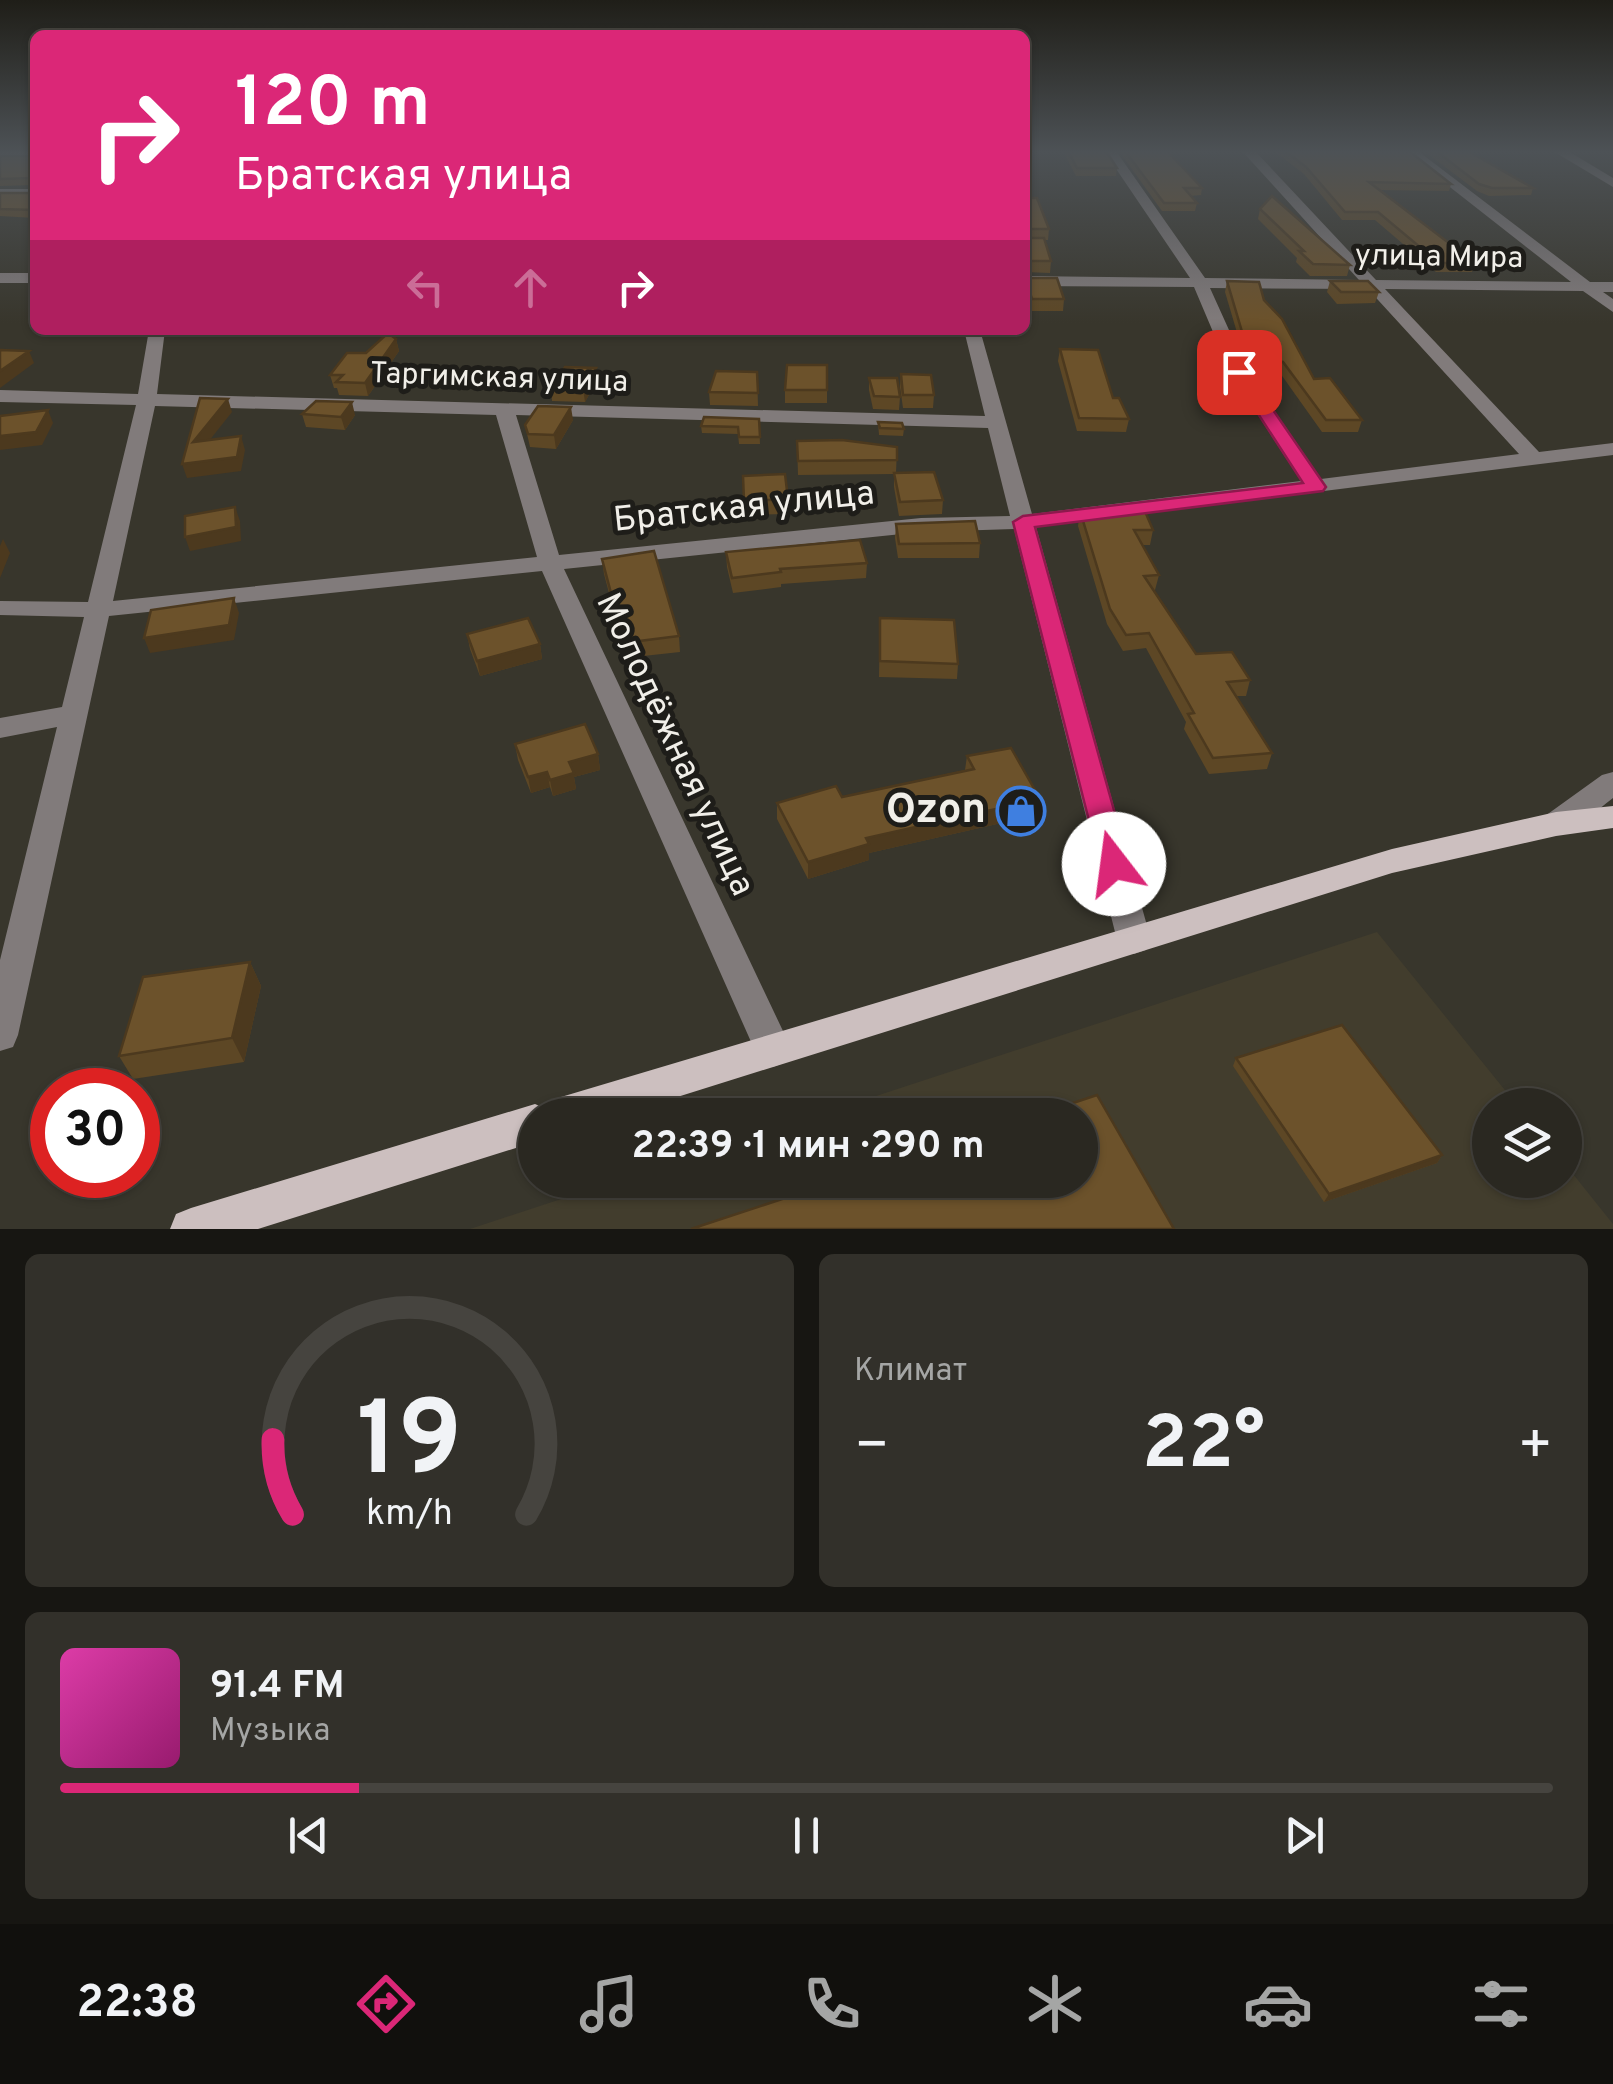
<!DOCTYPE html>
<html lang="ru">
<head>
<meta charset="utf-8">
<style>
  :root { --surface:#2a2821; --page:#32302a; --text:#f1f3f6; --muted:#a5a6a5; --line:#46443f; --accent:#db2777 }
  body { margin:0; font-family:Overpass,sans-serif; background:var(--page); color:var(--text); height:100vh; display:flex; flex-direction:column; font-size:38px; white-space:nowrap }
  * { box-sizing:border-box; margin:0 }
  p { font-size:32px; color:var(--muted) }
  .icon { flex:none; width:55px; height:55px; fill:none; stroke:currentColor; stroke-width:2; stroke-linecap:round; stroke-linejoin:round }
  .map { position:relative; height:1229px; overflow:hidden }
  .details { display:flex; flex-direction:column; gap:25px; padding:25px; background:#171612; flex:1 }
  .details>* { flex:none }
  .top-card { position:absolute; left:30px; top:30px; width:1000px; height:305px; border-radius:15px; box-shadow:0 2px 8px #0004,0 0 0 2px var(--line); background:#db2777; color:#fff; overflow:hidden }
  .controls { position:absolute; left:1472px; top:1088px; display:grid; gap:20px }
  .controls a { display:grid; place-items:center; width:110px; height:110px; border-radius:50%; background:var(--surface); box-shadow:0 2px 8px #0004,0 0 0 2px var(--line); font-size:50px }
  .speed { position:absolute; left:30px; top:1068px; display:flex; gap:20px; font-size:50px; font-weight:700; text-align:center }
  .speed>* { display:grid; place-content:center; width:130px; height:130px; border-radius:50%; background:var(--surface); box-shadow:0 2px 8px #0004,0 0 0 2px var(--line); line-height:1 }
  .speed .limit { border:15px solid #d22; background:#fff; color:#111 }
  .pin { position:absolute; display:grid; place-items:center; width:85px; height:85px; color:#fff; margin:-42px; border-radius:20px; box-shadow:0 5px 15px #0006 }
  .me { position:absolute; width:110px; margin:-55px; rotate:345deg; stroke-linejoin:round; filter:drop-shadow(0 0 8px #0008) }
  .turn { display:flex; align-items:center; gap:35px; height:210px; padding:0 40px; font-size:45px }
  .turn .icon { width:130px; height:130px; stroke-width:2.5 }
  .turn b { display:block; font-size:70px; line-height:85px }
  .lanes { display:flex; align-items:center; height:95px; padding:0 40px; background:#0003; justify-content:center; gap:50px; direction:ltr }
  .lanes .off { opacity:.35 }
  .big { font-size:75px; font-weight:700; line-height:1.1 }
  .details .tile { flex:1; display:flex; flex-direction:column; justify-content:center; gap:15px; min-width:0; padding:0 35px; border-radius:15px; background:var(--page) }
  .details .dial { align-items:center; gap:0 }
  .dial svg { height:260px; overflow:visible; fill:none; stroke:var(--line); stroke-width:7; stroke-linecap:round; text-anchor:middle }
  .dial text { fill:var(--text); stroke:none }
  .song { display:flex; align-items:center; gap:30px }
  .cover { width:120px; height:120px; border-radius:15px; background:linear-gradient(135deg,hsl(320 70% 55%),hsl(320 70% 35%)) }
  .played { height:10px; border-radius:5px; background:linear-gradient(90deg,var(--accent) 20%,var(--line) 20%) }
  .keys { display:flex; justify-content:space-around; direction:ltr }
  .heat { display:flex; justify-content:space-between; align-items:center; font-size:55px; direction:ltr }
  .details .tiles { flex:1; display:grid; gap:25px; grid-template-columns:1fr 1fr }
  .tile:last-child { grid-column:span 2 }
  .trip { position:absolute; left:518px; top:1098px; width:580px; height:100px; border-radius:50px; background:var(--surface); box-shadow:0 2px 8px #0004,0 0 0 2px var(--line); font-weight:700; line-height:100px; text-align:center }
  .tab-bar { display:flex; height:160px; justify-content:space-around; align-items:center; background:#11100d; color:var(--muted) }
  .tab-bar .icon { width:70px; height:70px }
  .tab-bar .active { color:var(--accent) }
  .tab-bar b { font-size:45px; color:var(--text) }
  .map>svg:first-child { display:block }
</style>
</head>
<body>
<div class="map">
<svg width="1613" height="1229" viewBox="0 0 1613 1229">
  <rect width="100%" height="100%" fill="#38362c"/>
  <polygon fill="#423d2d" points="1377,932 1517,1105 1490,1105 1490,1180 1565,1180 1565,1164 1613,1224 1613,1229 470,1229 619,1180 1080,1180 1080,1115 818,1115"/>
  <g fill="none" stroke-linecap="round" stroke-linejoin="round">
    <g fill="#817b7b" fill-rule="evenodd">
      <rect x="0" y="151" width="35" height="8"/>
      <path d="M 1104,151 L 1116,151 L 1205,278 L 1359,280 L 1242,151 L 1255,151 L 1376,280 L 1571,282 L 1404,151 L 1418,151 L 1590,282 L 1613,282 L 1613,292 L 1603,292 L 1613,299 L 1613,312 L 1583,291 L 1385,289 L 1539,452 L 1613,443 L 1613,455 L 1036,527 L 1151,940 L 1146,950 L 1134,954 L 1122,950 L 1117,940 L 1014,529 L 921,532 L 564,569 L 792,1050 L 786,1062 L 773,1067 L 760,1062 L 542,571 L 109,616 L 18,1035 L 13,1047 L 0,1051 L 0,960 L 57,727 L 0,738 L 0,718 L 62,707 L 84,617 L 0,615 L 0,601 L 88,602 L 136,405 L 0,402 L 0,390 L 138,394 L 149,330 L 165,330 L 157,394 L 985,416 L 964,330 L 980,330 L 1032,514 L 1301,481 L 1230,372 L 1194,287 L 1025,286 L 1025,276 L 1190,278 ZM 1210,288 L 1368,289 L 1519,454 L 1321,479 L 1248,372 ZM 155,406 L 496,415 L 537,557 L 113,601 ZM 516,415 L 988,428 L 1010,516 L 921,518 L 559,555 Z"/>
      <polygon points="1553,151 1568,151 1613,178 1613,187"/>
      <rect x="0" y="189" width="35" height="8"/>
      <rect x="0" y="273" width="35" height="10"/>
      <path d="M 1613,772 L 1613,798 C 1594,812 1570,840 1545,832 L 1541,824 L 1545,816 L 1602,775 Z"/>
    </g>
    <polygon fill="#ccbfbf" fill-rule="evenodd" points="1613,806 1613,828 1556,836 1392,873 620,1115 535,1115 535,1142 258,1229 170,1229 176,1214 191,1208 535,1104 544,1108 547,1102 561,1097 1392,849 1556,812"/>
  </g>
  <g fill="#5d4725">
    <polygon points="1063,151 1106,151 1117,168 1116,176 1076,176"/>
    <polygon points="1119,151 1167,151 1202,188 1201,195 1190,196 1197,203 1195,211 1162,211"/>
    <polygon points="1274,151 1409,151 1451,184 1449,191 1378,190 1475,263 1472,272 1436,272 1375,220 1342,220 1304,174"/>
    <polygon points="1424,151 1468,151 1533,188 1531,195 1489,196 1477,191"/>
    <polygon points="0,156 32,156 34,185 0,186"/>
    <polygon points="35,190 35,218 0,216 0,193 32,193"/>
    <polygon points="1025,198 1049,229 1048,240 1044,240 1051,261 1050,273 1025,272"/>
    <polygon points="1260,209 1350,265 1347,276 1310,276 1296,262 1297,258 1258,219"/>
    <polygon points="1025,278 1064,299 1063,311 1030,311 1025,295"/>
    <polygon points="1227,281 1264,300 1314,379 1362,420 1358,432 1322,432 1280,373 1271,373 1258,348 1241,346 1225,292"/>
    <polygon points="1330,281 1379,292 1375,303 1337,304 1327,292"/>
    <polygon points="396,339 399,351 368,396 339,395 337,388 334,388 330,375 366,353"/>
    <polygon points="1060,349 1113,398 1129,419 1126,432 1077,431 1058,361"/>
    <polygon points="827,365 827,403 785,403 785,390"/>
    <polygon points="596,368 597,380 585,402 552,401 551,388"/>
    <polygon points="757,372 758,406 710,405 709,392"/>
    <polygon points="901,374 934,395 933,408 903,408 900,387"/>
    <polygon points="869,378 900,397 899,410 873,409 869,390"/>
    <polygon points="302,414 355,415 345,430 306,427"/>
    <polygon points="759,419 760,444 739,444 738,434 702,433 701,426"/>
    <polygon points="573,420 556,449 530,447 525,425"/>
    <polygon points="878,422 904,429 903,436 879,435"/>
    <polygon points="797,441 897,447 896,473 943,500 942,514 899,516 894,487 894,474 798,475"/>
    <polygon points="743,476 788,499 789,514 745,515"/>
    <polygon points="1080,511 1153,530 1150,545 1142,545 1159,575 1155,590 1153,590 1196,654 1250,680 1246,696 1236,696 1272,753 1267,769 1209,774 1184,729 1186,722 1146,648 1123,651 1107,624 1078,526"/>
    <polygon points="896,524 980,543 979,558 898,558 895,538"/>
    <polygon points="726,552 867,563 866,578 781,584 781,587 733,593 727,567"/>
    <polygon points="602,559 679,636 680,652 625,658 619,606 613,608 604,574"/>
    <polygon points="880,618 958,664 957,679 879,677"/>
    <polygon points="467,634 540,644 542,659 480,676 470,649"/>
    <polygon points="515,744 598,754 600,770 574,777 576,789 553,796 550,787 531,793 518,760"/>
    <polygon points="967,756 1040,799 1037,815 869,853 869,860 808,879 777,819 777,803 842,797 965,770"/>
    <polygon points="250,962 261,986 244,1062 133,1079 119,1056"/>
    <polygon points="1236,1058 1442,1155 1437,1163 1324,1202 1233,1066"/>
  </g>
  <g fill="#4c391e">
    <polygon points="396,339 399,351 368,396 365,383"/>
    <polygon points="29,351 34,363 0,388 0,371"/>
    <polygon points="596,368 597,380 585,402 583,389"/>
    <polygon points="228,399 232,412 197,456 193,442"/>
    <polygon points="352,402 355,415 345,430 341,417"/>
    <polygon points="571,407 573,420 556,449 554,435"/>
    <polygon points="48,410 53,423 42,445 0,450 0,436"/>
    <polygon points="241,436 245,450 241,471 187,478 182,464"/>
    <polygon points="235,507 240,521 241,541 190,551 185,537"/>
    <polygon points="3,539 10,553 0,578 0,546"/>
    <polygon points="617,592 619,606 613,608 611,593"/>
    <polygon points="234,598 239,613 234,640 150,653 144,638"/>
    <polygon points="540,644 542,659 480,676 477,661"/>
    <polygon points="598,754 600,770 574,777 576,789 553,796 550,780 569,762"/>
    <polygon points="547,772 550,787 531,793 528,777"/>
    <polygon points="1040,799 1037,815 869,853 869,860 808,879 808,862 866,838"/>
    <polygon points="250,962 261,986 244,1062 232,1038"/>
    <polygon points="1442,1155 1437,1163 1324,1202 1329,1194"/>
  </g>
  <g fill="#6c522b" stroke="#4c391e" stroke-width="2.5">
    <polygon points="1068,151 1106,151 1117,168 1077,168"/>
    <polygon points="1125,151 1167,151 1202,188 1184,188 1197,203 1164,203"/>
    <polygon points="1285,151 1409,151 1451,184 1369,182 1475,263 1439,263 1378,212 1345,212 1306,167"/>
    <polygon points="1436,151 1468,151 1533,188 1492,188 1479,184"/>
    <polygon points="35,153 35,187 32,178 0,179 0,156 32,156"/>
    <polygon points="35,190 35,210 0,209 0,193 32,193"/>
    <polygon points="1272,196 1350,265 1313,264 1299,251 1304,251 1260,209"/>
    <polygon points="1025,198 1037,198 1049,229 1025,229"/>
    <polygon points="1025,238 1044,238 1051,261 1026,261 1025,265"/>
    <polygon points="1025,278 1057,278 1064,299 1032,299"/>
    <polygon points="1227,281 1259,282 1264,300 1282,319 1314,379 1330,378 1362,420 1326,420 1283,362 1274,361 1261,336 1243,335"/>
    <polygon points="1330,281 1368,281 1379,292 1341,292"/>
    <polygon points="388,333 396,339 365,383 336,382 343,375 330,375 347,353 366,353"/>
    <polygon points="1060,349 1098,350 1113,398 1119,398 1129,419 1079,418"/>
    <polygon points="0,350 29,351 0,371"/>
    <polygon points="787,365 827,365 827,390 785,390"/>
    <polygon points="565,367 596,368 583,389 551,388"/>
    <polygon points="716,371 757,372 758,393 709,392"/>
    <polygon points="901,374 931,375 934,395 903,395"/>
    <polygon points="869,378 897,378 900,397 874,396"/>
    <polygon points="200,398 228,399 193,442 241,436 237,457 182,464"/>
    <polygon points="316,401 352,402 341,417 302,414"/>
    <polygon points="538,406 571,407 554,435 528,434 525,425"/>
    <polygon points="48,410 36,432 0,436 0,416"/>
    <polygon points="704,417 759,419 760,437 739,437 738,427 701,426"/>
    <polygon points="878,422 902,423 904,429 880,428"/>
    <polygon points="842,440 897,447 897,460 798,461 797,441"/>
    <polygon points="934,472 943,500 900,502 894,473"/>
    <polygon points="785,474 788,499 744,501 743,476"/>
    <polygon points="235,507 236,527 185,537 185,516"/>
    <polygon points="1144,509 1153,530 1134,530 1159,575 1144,576 1196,654 1232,652 1250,680 1227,682 1272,753 1213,758 1188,714 1194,713 1149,633 1126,635 1110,609 1080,511"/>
    <polygon points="975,521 980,543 899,544 896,524"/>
    <polygon points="860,540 867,563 780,569 781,572 732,578 726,552"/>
    <polygon points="654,551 679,636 623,643 617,592 611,593 602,559"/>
    <polygon points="234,598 229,625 144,638 151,610"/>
    <polygon points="528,618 540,644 477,661 467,634"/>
    <polygon points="880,618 954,620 958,664 880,661"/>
    <polygon points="585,724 598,754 569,762 574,773 550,780 547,772 528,777 515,744"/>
    <polygon points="1011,748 1040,799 866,838 869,844 808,862 777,803 836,786 842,797 974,769 967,756"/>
    <polygon points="250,962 232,1038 119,1056 143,977"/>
    <polygon points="1342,1025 1442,1155 1329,1194 1236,1058"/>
    <polygon points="1097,1095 1174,1229 691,1229 840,1180 1080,1180 1080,1115 1037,1115"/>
  </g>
  <linearGradient id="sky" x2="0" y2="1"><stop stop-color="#1f1e18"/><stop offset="0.47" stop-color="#4d5256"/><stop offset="1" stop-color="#4d5256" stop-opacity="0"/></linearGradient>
  <rect width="1613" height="323" fill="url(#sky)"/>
  <polygon fill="#db2777" stroke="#8e194d" stroke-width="2.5" points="1233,369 1245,369 1326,487 1323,491 1035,527 1129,864 1125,872 1114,875 1104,872 1100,864 1013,522 1023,516 1303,483 1231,372"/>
  <defs>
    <g id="shop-ring" transform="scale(2.5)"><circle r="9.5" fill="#1e1d19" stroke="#3f7fe0" stroke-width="1.5"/><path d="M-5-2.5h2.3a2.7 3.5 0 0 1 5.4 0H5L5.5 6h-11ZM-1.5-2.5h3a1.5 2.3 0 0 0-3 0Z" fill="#3f7fe0"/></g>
  </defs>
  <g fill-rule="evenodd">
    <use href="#shop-ring" x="1021" y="811"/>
  </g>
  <g text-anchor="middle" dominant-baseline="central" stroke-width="10" stroke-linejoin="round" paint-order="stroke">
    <g font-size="30" fill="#f1efe9" stroke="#1e1d19">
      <text transform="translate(1439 258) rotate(1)">улица Мира</text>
      <text transform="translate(499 379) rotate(2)">Таргимская улица</text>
    </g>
    <g font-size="35" fill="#f1efe9" stroke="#1e1d19">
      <text transform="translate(744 508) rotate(-6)">Братская улица</text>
      <text transform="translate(674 745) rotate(65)">Молодёжная улица</text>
    </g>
    <g font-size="42" font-weight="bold" fill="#f1efe9" stroke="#1e1d19" text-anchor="end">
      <text x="986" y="811">Ozon</text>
    </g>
  </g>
</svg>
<div class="controls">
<a><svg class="icon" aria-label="layers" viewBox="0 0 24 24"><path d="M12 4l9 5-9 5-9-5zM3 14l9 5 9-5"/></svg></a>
</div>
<div class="speed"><div class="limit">30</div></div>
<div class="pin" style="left:1239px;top:372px;background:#d93025"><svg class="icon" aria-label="arrive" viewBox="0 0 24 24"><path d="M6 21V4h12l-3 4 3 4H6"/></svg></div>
<svg class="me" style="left:1114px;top:864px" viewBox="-20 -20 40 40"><circle r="19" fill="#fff"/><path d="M0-13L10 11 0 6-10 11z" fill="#db2777"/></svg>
<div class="trip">22:39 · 1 мин · 290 m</div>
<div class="top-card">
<div class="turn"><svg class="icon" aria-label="right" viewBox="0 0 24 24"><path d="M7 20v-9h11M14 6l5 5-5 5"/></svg><div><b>120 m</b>Братская улица</div></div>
<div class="lanes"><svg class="icon off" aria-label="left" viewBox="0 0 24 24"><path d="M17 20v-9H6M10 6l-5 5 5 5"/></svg><svg class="icon off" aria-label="ahead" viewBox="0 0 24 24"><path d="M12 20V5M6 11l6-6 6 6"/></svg><svg class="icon" aria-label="right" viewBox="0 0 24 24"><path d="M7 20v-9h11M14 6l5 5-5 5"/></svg></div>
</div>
</div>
<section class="details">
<div class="tiles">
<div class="tile dial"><svg viewBox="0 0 100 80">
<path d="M14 69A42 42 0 1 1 86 69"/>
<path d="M14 69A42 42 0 0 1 8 46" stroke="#db2777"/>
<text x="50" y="56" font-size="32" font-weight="700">19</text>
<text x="50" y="72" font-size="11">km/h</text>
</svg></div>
<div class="tile"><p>Климат</p>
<div class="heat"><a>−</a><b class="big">22°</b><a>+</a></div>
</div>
<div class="tile">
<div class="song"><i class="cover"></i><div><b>91.4 FM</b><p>Музыка</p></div></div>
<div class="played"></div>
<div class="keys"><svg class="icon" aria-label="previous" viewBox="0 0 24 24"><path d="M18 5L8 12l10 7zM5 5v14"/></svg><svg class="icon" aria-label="pause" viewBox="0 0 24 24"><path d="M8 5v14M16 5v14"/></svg><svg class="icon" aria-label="next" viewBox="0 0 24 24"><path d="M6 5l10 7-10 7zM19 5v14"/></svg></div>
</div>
</div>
</section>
<nav class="tab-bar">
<b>22:38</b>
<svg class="icon active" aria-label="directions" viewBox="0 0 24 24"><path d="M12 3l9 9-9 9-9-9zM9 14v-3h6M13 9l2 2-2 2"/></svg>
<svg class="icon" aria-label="music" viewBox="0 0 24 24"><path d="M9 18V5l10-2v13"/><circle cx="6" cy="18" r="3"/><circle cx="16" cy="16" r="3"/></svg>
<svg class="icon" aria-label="phone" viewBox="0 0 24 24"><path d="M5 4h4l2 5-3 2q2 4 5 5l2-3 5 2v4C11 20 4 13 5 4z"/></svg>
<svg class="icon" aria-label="climate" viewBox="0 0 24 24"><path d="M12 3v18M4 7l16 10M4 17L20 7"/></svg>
<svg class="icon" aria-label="car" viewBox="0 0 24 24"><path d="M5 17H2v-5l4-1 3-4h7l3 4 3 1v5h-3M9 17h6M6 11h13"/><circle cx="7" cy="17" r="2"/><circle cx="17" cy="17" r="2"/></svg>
<svg class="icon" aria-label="filters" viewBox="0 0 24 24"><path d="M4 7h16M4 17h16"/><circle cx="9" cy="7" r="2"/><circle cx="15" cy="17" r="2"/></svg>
</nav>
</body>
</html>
